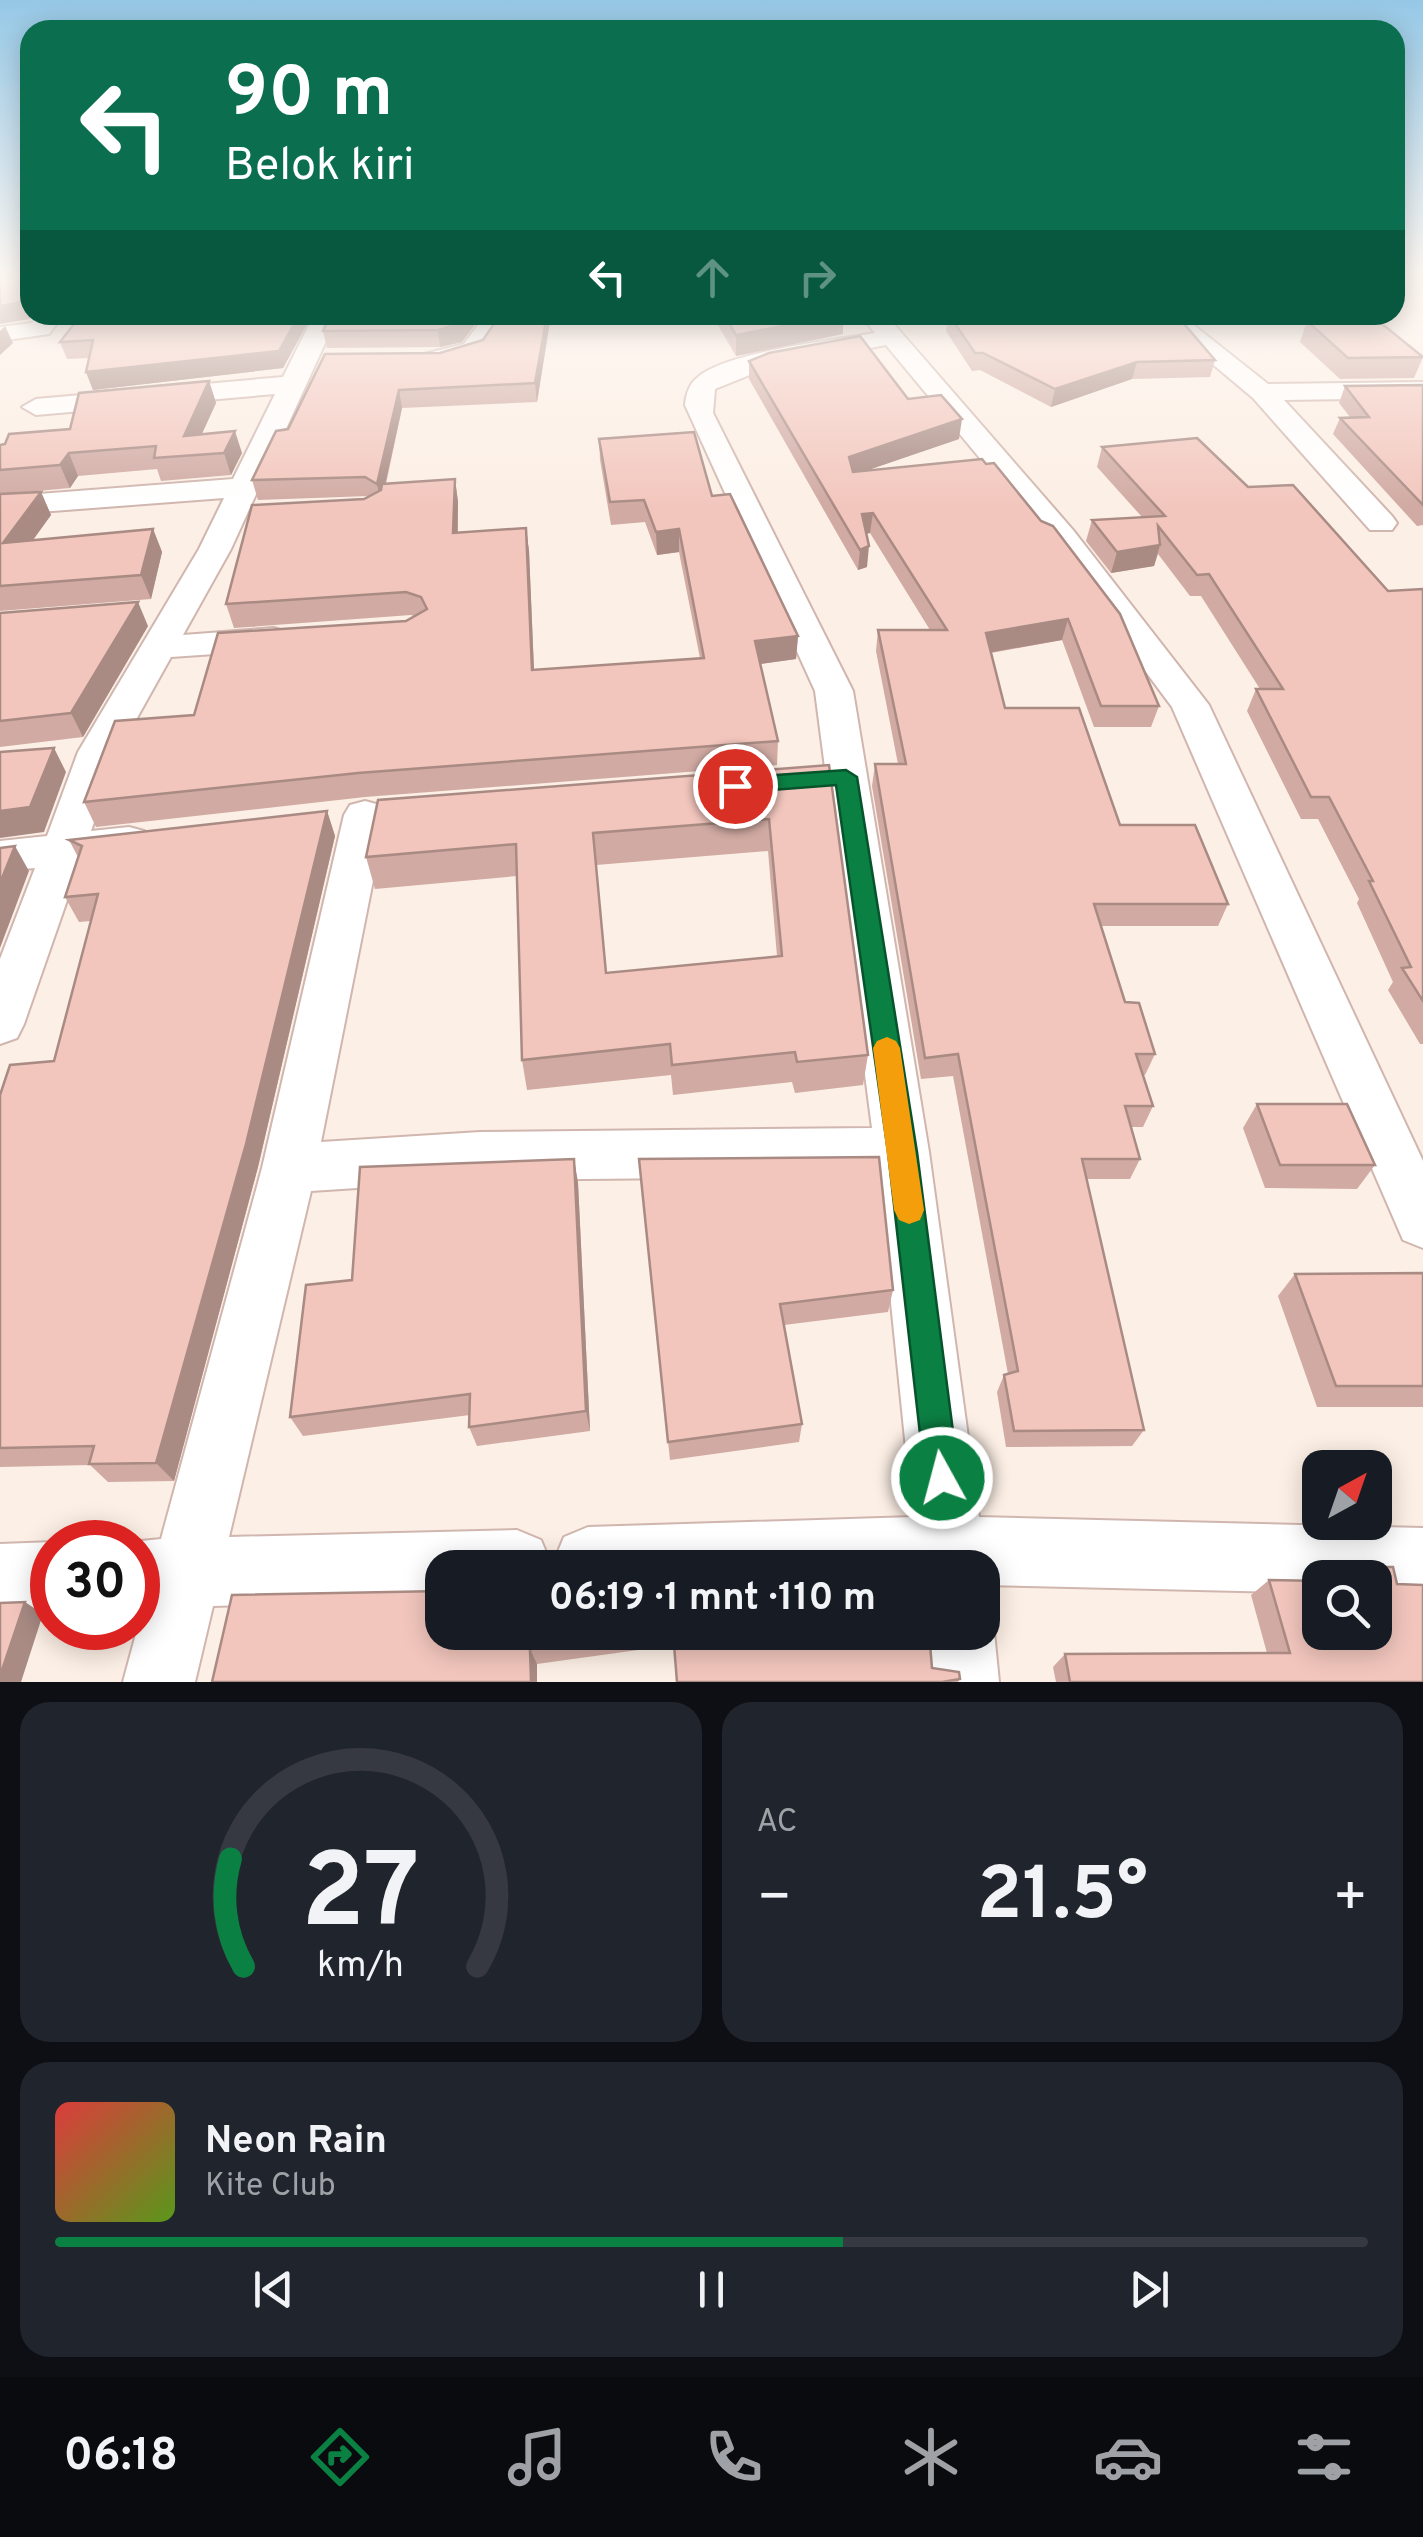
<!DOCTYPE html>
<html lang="id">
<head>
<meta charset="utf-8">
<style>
  :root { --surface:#171b24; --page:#20242c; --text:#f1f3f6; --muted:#9ea1a6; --line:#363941; --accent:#0b8043 }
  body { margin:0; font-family:Overpass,sans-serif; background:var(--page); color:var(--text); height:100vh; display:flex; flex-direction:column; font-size:38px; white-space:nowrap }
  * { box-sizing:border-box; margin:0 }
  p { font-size:32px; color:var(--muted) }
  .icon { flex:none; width:55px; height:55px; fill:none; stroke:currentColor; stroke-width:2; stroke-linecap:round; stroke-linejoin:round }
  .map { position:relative; height:1682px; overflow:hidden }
  .details { display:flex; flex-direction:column; gap:20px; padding:20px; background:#0d0f14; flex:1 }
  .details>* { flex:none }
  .hud { position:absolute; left:20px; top:20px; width:1385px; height:305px; border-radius:30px; box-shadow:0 5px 25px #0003; background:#0b6e4f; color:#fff; overflow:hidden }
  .needle { width:65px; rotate:40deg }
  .tools { position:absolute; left:1302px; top:1450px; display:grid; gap:20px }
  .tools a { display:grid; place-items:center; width:90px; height:90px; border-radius:20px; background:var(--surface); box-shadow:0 5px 25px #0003; font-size:50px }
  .speed { position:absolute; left:30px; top:1520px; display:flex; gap:20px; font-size:50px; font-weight:700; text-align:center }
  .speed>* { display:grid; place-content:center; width:130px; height:130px; border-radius:50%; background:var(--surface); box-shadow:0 5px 25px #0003; line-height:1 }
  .speed .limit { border:15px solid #d22; background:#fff; color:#111 }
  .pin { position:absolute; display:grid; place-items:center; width:85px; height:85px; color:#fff; margin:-42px; border:5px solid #fff; border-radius:50%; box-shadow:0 2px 10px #0007 }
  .me { position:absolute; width:110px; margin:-55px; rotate:353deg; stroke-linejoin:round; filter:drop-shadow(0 0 8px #0008) }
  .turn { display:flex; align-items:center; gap:35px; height:210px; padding:0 40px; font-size:45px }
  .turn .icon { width:130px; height:130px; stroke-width:2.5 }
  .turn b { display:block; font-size:70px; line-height:85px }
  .lanes { display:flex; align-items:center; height:95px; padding:0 40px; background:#0003; justify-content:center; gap:50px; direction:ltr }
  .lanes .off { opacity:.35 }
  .big { font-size:75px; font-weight:700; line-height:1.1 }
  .details .widget { flex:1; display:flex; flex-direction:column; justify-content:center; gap:15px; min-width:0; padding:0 35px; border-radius:30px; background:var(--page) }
  .details .dial { align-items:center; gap:0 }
  .dial svg { height:260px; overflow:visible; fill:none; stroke:var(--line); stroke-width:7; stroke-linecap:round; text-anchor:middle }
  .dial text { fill:var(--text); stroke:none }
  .song { display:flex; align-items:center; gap:30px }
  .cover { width:120px; height:120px; border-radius:15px; background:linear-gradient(135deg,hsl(0 70% 55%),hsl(90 70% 35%)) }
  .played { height:10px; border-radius:5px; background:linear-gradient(90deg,var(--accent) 60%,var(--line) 60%) }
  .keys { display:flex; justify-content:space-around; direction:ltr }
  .heat { display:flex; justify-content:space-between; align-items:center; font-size:55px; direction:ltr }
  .details .tiles { flex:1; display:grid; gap:20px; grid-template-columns:1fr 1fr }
  .widget:last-child { grid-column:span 2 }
  .trip { position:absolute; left:425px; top:1550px; width:575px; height:100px; border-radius:30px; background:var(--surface); box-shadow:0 5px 25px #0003; font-weight:700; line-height:100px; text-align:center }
  .menu { display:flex; height:160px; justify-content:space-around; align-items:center; background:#090b0e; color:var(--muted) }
  .menu .icon { width:70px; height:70px }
  .menu .active { color:var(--accent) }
  .menu b { font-size:45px; color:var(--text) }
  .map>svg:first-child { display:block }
</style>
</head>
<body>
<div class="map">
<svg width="1423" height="1682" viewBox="0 0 1423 1682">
  <rect width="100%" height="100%" fill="#fcefe5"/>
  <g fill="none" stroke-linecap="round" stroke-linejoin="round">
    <g stroke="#d0b6ae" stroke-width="4">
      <g id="minor">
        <polygon points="39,315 63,315 49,334 0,341 0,327 32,323"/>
        <polygon points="314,315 338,315 231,549 183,635 274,628 286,632 292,639 286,646 274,650 171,657 118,752 91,831 129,827 144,831 150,842 144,853 80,863 24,1024 17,1038 0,1044 0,959 35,868 0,871 0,841 47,836 78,752 199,549 224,498 0,515 0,497 233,479 275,394 36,415 22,407 36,399 283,377"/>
        <polygon points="494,315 505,322 482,355 433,367 420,359 424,354 464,344 484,317"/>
        <path d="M 861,315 L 886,315 L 1073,530 L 1209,705 L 1423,1161 L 1423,1248 L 1403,1240 L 1172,707 L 1051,544 L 886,345 L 767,368 L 715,389 L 713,413 L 853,691 L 929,1152 L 979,1517 L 1423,1528 L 1423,1596 L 1375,1595 L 1375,1578 L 1320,1578 L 1320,1593 L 982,1585 L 982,1568 L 557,1568 L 554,1561 L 564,1537 L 588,1527 L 913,1517 L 878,1176 L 480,1180 L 311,1191 L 229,1537 L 517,1530 L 541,1540 L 551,1564 L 442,1568 L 442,1600 L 213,1606 L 195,1682 L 123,1682 L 143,1608 L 138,1608 L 138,1542 L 131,1542 L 161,1539 L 262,1168 L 344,815 L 350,805 L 365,801 L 380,805 L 386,815 L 321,1142 L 480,1132 L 872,1128 L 815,691 L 685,405 C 686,394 689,384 698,377 C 727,352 834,340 875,333 Z"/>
        <polygon points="1154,315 1181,315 1268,384 1423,382 1423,398 1284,400 1392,516 1397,523 1392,530 1370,530 1253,398"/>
        <polygon points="54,1542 52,1610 0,1612 0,1544"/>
        <polygon points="984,1607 994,1632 999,1682 927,1682 924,1632 982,1632"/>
      </g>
    </g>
    <use href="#minor" fill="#fff" fill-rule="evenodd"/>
  </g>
  <g fill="#d0aaa3" fill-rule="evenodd">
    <polygon points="1414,272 1423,272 1423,280"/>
    <polygon points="81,315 312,315 283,368 93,390 86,372 89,358 67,359 60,342"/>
    <polygon points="482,315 462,342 440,347 327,348 323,331"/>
    <polygon points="500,315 551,315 537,402 402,408 386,484 455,479 458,502 458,533 526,528 529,551 534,670 700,658 679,552 657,555 645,522 611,525 600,460 599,439 712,496 798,636 796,659 760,664 778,741 777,765 365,797 96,827 84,802 194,715 414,616 411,615 234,628 226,604 369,496 258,500 252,480 288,429 440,353 483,340"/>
    <polygon points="712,315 857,315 856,323 843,325 843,334 736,356"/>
    <polygon points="949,315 1215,360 1210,377 1132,379 1051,407 980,370 972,371 946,331"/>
    <polygon points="1307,321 1423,357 1414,378 1340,379 1300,342"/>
    <polygon points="749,361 908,399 959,439 867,470 982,459 1159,706 1151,727 1094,727 1062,640 991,653 1005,708 1120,825 1228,904 1218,926 1101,926 1125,1002 1155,1054 1145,1075 1143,1075 1153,1106 1143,1127 1131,1127 1140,1159 1130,1179 1086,1179 1144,1430 1132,1446 1006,1447 997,1392 1004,1375 1008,1374 953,1076 921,1079 872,786 875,764 898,764 876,651 878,630 930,630 870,533 867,534 867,567 858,570 749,379"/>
    <polygon points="209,381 216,403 202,434 242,453 231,475 161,481 157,469 78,476 70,488 5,494 41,492 51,515 33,540 153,529 162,552 151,599 0,611 0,445 70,429"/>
    <polygon points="1423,385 1423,525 1417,526 1333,434 1340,418 1350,417 1339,403 1345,386"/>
    <polygon points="1102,447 1248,487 1388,591 1423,589 1423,1044 1420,1044 1388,990 1393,982 1357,903 1359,899 1318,819 1301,819 1247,711 1256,689 1260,689 1201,596 1190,596 1158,554 1154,566 1111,573 1086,541 1092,520 1142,517 1097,467"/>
    <polygon points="0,613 148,626 83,737 0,747"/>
    <path d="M 829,765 L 868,1055 L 863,1085 L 795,1093 L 792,1082 L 673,1095 L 671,1075 L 527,1090 L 522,1060 L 517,876 L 375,889 L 366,857 ZM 768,851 L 777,956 L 606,973 L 596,865 Z"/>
    <polygon points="327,811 335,836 258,1167 174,1481 108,1482 90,1465 0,1467 0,1095 54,1061 91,921 79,922 65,897 78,857 69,840"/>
    <polygon points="1257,1104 1375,1165 1357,1189 1265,1188 1243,1128"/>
    <polygon points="574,1159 578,1183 590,1431 477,1446 469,1427 470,1415 303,1436 290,1417 352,1280"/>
    <polygon points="639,1159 893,1290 888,1312 784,1325 802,1424 799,1442 670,1460"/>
    <polygon points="1423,1273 1423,1407 1317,1407 1278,1296 1295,1274"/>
    <polygon points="1344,1567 1397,1584 1423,1682 1056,1682 1053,1667 1065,1654 1267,1653 1251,1595 1269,1580 1320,1632 1375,1578 1329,1578"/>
    <polygon points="442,1632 929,1632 932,1668 960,1679 958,1682 677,1682 674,1645 537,1664"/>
  </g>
  <g fill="#a98b84">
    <polygon points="30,299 30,315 38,315 30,319 0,324 0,306"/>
    <polygon points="299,315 312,315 283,368 93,390 86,372"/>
    <polygon points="467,315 482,315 462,342 440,347 438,330"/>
    <polygon points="547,315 551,315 537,402 535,383"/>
    <polygon points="838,315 857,315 856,323 843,325 843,334 736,356 736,335"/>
    <polygon points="5,326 13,343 0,355 0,331"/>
    <polygon points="1137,362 1132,379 1051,407 1055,389"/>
    <polygon points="209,381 216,403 192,455 184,436"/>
    <polygon points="399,390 402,408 381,503 377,484"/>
    <polygon points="962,419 959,439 848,477 849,457"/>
    <polygon points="235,431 242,453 231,475 224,453"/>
    <polygon points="69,453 78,476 70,488 60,465"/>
    <polygon points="455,479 458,502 457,556 453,533"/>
    <polygon points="41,492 51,515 14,566 3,543"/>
    <polygon points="873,513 870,533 860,534 862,514"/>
    <polygon points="526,528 529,551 535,694 532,670"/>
    <polygon points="153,529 162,552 151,599 141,575"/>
    <polygon points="679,529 679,552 657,555 656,532"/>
    <polygon points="1160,545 1154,566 1111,573 1117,552"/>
    <polygon points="869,546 867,567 858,570 860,550"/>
    <polygon points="138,602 148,626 83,737 71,713"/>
    <polygon points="1068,619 1062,640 981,654 986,633"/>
    <polygon points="798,636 796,659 754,665 755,641"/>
    <polygon points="54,748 66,772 44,832 0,838 0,811"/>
    <polygon points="327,811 335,836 258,1167 174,1481 156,1463"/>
    <polygon points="15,846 29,871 0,948 0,883"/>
    <polygon points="574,1159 578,1183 590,1431 586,1411"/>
    <polygon points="25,1602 43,1614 21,1682 0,1682 0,1676"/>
    <polygon points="530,1649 537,1664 537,1682 531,1682"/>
  </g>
  <g fill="#f2c6bd" stroke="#a98b84" stroke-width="2.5" fill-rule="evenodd">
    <polygon points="0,272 30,272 30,299 23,302 0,306"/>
    <polygon points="81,315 299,315 279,351 86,372 93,340 60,342"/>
    <polygon points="330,315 467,315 459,324 438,330 323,331"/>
    <polygon points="500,315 547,315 535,383 399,390 377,484 365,477 252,480 276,431 288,429 325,354 440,353 483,340"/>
    <polygon points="724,315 839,315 736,335"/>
    <polygon points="949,315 1172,315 1185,325 1215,360 1137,362 1055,389 983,353 975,353"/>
    <polygon points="1376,319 1423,357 1348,358 1307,321"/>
    <polygon points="860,336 908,399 941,395 962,419 849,457 853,472 982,459 986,464 994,463 1041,521 1053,526 1120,614 1159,706 1101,706 1068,619 986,633 1005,708 1079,708 1120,825 1195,825 1228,904 1094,904 1125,1002 1139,1003 1155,1054 1136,1054 1153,1106 1125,1106 1140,1159 1082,1159 1144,1430 1014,1431 1004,1375 1018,1371 958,1054 925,1058 875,764 906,764 878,630 947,630 873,513 862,514 869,546 860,550 749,361 769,353"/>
    <polygon points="209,381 184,436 235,431 224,453 154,458 156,446 69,453 60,465 0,470 0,445 5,444 9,434 70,429 79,393"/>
    <polygon points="1423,385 1423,505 1340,418 1369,417 1345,386"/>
    <polygon points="694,432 712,496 730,494 798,636 755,641 778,741 358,773 84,802 115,721 194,715 218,633 406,621 427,609 421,597 406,592 226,604 252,505 364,499 381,490 382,484 455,479 453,533 526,528 532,670 704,658 679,529 656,532 644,500 610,502 599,439"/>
    <polygon points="1197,438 1248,487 1293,485 1388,591 1423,589 1423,1001 1402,968 1411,967 1369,881 1373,881 1329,797 1311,797 1256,689 1283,689 1209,574 1197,575 1158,526 1160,545 1117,552 1092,520 1165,516 1102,447"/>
    <polygon points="41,492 3,543 153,529 141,575 0,586 0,494"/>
    <polygon points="138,602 71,713 0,721 0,613"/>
    <polygon points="54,748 30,807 0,811 0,752"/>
    <path d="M 829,765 L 868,1055 L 797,1062 L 795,1052 L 672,1065 L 670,1044 L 522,1060 L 516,844 L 366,857 L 378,800 ZM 769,819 L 782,956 L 606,973 L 593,833 Z"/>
    <polygon points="327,811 246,1144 156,1463 89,1464 94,1446 0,1448 0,1095 10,1065 54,1061 98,894 65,897 82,846 69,840"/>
    <polygon points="15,846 0,883 0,848"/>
    <polygon points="1257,1104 1347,1104 1375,1165 1280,1165"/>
    <polygon points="879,1157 893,1290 780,1304 802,1424 668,1442 639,1159"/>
    <polygon points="574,1159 586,1411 469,1427 470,1394 290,1417 306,1285 352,1280 360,1167"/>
    <polygon points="1423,1273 1423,1386 1336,1386 1295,1274"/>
    <polygon points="582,1554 642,1554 643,1568 446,1568 528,1556 528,1561"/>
    <polygon points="837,1554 932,1554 935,1568 741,1568"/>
    <polygon points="1344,1567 1393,1567 1397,1584 1423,1585 1423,1682 1070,1682 1065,1654 1290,1653 1269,1580 1320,1581 1320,1632 1375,1632 1375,1578 1341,1578"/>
    <polygon points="442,1591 442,1632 650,1632 530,1649 531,1682 212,1682 232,1595"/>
    <polygon points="25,1602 0,1676 0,1603"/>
    <polygon points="673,1632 929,1632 932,1668 959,1672 960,1679 942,1682 677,1682"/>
  </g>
  <linearGradient id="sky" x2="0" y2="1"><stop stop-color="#95c8e6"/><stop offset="0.54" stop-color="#fef8f3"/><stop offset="1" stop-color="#fef8f3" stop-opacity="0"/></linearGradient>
  <rect width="1423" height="508" fill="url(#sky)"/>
  <polygon fill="#0b8043" stroke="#07532c" stroke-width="2.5" points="846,770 857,777 917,1152 959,1478 954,1490 942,1495 930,1490 925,1478 888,1152 836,785 735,793 724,786 735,778"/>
  <polygon fill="#f59e0b" points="887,1037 896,1041 900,1048 924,1210 920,1220 909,1224 899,1220 894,1210 873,1048 877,1041"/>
</svg>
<div class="tools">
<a><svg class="needle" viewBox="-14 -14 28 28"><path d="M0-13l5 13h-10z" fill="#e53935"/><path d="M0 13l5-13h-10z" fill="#9ea1a6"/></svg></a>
<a><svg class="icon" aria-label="search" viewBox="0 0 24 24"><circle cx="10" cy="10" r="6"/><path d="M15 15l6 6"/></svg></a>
</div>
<div class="speed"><div class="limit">30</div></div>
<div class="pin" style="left:735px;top:786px;background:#d93025"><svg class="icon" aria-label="arrive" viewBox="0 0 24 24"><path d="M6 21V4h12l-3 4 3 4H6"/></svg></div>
<svg class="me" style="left:942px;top:1478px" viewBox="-20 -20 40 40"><circle r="17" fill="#0b8043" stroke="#fff" stroke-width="3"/><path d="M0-11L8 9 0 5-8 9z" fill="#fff"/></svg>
<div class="trip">06:19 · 1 mnt · 110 m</div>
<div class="hud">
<div class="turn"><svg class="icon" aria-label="left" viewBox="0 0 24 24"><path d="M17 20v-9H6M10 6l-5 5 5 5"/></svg><div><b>90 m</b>Belok kiri</div></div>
<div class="lanes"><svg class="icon" aria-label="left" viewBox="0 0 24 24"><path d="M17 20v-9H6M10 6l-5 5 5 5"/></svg><svg class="icon off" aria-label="ahead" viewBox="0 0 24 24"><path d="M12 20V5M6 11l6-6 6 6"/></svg><svg class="icon off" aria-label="right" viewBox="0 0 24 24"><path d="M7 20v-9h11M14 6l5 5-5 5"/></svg></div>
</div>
</div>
<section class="details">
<div class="tiles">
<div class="widget dial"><svg viewBox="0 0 100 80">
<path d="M14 69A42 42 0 1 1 86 69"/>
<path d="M14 69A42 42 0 0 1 10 36" stroke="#0b8043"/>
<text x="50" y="56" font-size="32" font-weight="700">27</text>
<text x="50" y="72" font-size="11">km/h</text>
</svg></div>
<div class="widget"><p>AC</p>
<div class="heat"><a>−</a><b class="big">21.5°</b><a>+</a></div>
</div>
<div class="widget">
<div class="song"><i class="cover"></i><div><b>Neon Rain</b><p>Kite Club</p></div></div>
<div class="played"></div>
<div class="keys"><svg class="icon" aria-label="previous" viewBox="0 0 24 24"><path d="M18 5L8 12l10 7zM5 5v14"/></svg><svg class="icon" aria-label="pause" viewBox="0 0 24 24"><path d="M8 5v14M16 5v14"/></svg><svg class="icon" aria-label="next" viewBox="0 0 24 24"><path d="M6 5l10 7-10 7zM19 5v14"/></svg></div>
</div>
</div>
</section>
<nav class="menu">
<b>06:18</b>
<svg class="icon active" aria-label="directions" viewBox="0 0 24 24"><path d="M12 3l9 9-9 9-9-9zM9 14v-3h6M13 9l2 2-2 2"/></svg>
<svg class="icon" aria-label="music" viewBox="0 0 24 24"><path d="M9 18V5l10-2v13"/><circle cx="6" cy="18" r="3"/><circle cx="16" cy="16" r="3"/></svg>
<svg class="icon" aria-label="phone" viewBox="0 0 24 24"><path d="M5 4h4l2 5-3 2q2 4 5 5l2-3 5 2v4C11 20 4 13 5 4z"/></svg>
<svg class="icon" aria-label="climate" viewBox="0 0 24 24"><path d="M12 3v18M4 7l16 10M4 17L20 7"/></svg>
<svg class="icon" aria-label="car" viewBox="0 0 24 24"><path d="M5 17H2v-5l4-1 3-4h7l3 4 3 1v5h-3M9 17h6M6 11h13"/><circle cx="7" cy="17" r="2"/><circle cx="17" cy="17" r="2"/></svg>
<svg class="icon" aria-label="filters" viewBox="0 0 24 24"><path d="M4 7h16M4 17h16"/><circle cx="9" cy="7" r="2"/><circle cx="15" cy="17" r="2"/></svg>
</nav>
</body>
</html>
